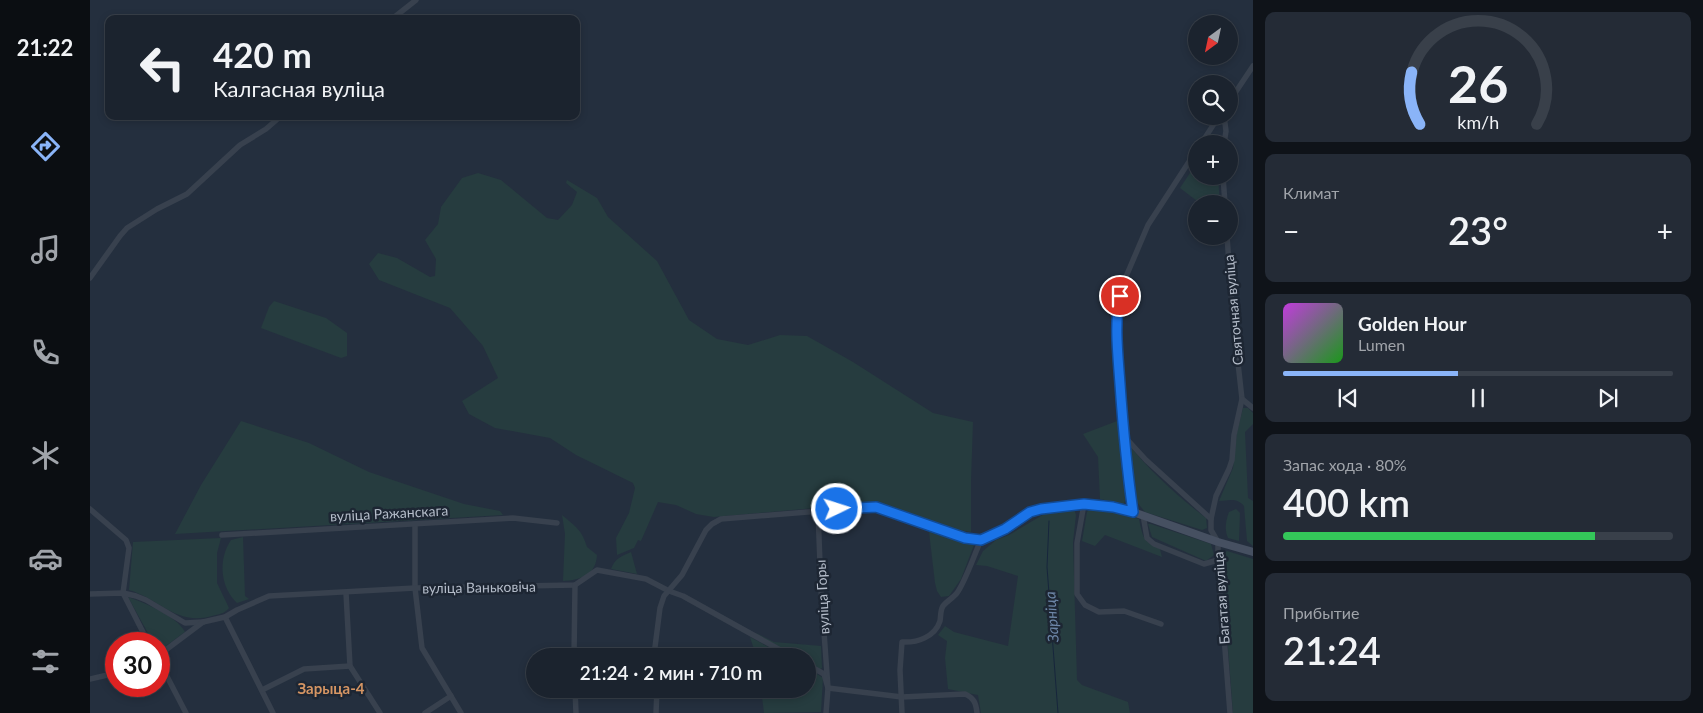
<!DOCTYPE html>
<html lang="ru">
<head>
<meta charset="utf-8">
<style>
  :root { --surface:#1b232e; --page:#242b36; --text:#f1f3f6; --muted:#a0a4aa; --line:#39404a; --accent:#8ab4f8 }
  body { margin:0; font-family:Lato,sans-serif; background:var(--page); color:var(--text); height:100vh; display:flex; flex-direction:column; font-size:19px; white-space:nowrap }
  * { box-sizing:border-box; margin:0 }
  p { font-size:16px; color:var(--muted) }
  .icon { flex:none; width:28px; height:28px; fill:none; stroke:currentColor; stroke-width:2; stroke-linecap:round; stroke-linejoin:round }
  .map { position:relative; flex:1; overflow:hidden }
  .details { display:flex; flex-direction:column; gap:12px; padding:12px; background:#0f1319; width:450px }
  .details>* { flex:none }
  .hud { position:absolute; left:15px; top:15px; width:475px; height:105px; border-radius:10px; box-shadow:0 2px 8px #0003,0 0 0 1px var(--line); background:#1b232e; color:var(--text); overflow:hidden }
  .needle { width:32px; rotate:213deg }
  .buttons { position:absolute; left:1098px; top:15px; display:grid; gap:10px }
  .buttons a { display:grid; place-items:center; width:50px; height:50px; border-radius:50%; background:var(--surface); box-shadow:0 2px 8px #0003,0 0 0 1px var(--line); font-size:25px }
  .speed { position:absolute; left:15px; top:632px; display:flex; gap:10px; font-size:25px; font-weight:700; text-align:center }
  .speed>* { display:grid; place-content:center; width:65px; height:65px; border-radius:50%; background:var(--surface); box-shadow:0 2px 8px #0003,0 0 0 1px var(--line); line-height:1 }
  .speed .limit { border:8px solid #d22; background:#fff; color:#111 }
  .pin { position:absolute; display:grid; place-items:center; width:42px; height:42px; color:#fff; margin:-21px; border:2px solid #fff; border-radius:50%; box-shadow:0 1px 5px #0007 }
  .me { position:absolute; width:55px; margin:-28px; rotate:86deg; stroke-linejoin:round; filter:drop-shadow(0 0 4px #0008) }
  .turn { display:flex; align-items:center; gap:18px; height:105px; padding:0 25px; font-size:22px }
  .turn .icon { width:65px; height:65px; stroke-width:2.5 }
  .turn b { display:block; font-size:35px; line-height:42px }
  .big { font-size:38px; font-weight:600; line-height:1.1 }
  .details .tile { flex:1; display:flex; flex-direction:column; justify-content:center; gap:8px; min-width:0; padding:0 18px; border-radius:10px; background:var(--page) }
  .details .dial { align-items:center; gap:0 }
  .dial svg { height:130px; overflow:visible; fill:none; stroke:var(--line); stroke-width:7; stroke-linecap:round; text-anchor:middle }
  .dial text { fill:var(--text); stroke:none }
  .song { display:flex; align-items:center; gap:15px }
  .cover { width:60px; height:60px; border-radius:8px; background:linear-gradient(135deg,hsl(290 70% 55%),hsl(120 70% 35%)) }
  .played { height:5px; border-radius:2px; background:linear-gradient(90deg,var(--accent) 45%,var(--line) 45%) }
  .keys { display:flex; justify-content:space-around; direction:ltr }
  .heat { display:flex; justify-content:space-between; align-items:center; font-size:28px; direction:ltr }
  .charge { height:8px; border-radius:4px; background:linear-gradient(90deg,#34c759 80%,var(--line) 0) }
  .trip { position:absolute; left:436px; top:648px; width:290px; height:50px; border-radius:25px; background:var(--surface); box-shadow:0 2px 8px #0003,0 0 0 1px var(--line); font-weight:600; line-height:50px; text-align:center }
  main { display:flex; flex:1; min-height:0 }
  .tab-bar { display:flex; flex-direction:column; width:90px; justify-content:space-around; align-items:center; background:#0b0e12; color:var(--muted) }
  .tab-bar .icon { width:35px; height:35px }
  .tab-bar .on { color:var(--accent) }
  .tab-bar b { font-size:22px; color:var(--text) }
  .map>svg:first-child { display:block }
</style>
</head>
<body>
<main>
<nav class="tab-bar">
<b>21:22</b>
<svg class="icon on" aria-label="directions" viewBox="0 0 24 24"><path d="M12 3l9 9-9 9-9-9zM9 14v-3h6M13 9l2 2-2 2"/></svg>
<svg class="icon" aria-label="music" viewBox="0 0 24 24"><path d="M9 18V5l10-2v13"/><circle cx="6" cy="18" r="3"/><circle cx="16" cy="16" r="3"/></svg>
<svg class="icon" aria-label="phone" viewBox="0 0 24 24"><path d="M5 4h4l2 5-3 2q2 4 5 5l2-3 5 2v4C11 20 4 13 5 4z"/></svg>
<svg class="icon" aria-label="climate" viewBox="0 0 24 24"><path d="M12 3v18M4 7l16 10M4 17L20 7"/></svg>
<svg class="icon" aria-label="car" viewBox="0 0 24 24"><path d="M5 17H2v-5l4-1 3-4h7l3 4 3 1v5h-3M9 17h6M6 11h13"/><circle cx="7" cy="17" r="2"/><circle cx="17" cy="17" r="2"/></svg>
<svg class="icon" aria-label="filters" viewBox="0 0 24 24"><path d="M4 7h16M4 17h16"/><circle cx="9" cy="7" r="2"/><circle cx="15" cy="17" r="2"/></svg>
</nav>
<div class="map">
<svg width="1163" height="713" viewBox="0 0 1163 713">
  <rect width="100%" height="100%" fill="#242f3e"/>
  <g fill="#263c3f">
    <polygon points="1106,164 1106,176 1128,176 1130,204 1111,204 1090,188"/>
    <polygon points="388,173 411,180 457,218 468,220 482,205 487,192 476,183 477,180 507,198 518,217 567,261 599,320 627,339 658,345 690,335 717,336 763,362 843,413 883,422 881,481 881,532 859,529 781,503 624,517 606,514 586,505 568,502 551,541 548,540 544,548 527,555 526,538 539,513 545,488 543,483 486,455 460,438 405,428 379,414 372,401 408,378 393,346 360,308 289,280 279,264 288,253 307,258 340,277 345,276 346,259 335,240 348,224 351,207 372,178"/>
    <polygon points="184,301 236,318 257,333 257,356 251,358 171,328 179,307"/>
    <path d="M 1153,408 L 1158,408 L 1163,413 L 1163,424 L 1155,432 L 1158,498 L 1163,501 L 1163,546 L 1157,541 L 1154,506 C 1146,497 1139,501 1129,501 L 1143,468 L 1147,432 Z"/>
    <polygon points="151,421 219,443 279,472 374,504 410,511 413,515 85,534 111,485"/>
    <polygon points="1027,421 1037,496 1034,504 1010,499 1008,457 993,434"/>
    <path d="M 1038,444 C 1060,471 1088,497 1116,518 L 1117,528 L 1112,530 L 1055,512 L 1046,501 Z"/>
    <path d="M 1000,508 L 1003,508 L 1049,519 C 1053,538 1053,541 1070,549 L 1072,557 L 1015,535 L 1005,546 L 992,541 L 997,512 Z"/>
    <polygon points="984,509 986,515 983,542 987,680 992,685 1038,702 1040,713 891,713 888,695 858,689 855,658 857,641 848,635 855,626 864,632 918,646 928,576 897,566 886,565 893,551 906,540 919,535 956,513"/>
    <path d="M 1146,509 L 1150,513 L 1149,541 L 1138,538 C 1134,529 1136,520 1139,512 Z"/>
    <path d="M 472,515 C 486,527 492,530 497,547 L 507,555 C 506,575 491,580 473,581 L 475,534 Z"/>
    <polygon points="1058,524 1061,524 1121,544 1124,555 1116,561 1062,537"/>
    <polygon points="839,532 884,545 871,579 859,596 851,597 847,591 845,583"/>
    <path d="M 153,537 L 155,596 L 159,599 L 147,603 C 130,587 128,559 141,540 Z"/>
    <path d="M 131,538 L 127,553 L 127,583 L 139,608 C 134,614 129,614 122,616 C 86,626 70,599 39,590 L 43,542 Z"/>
    <polygon points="1137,551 1163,559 1163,713 1143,713 1138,648 1132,555"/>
    <path d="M 541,552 L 547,574 L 521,569 C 525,558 532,556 541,552 Z"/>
    <path d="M 38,597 C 55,603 87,616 95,632 L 69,651 L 69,644 L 64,644 Z"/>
    <polygon points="666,633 684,642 731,646 732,668 730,669 718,662 718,656 706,656 667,635"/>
    <polygon points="660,637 695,656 666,656"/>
    <polygon points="718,668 733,678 731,712 674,713 671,689 718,689"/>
  </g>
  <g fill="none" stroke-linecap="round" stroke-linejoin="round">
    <polyline stroke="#17263c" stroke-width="1" points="959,521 957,567 968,713"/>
    <g stroke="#38414e" stroke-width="5.5">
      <polyline points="302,19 326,0"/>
      <polyline points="1139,102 1163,66"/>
      <polyline points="1128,118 1135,123 1136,131 1134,144"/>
      <polyline points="1111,144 1129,116"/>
      <polyline points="1133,176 1135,204"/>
      <polyline points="1137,236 1143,318 1152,399 1163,408"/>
      <polyline points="0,278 30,236 37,228 67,209 97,194 150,145 176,129 191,116"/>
      <polyline points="1033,435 1056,460 1121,519"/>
      <polyline points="0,509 36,540 39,548 33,593 59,644"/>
      <polyline points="728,511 731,590 738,688 736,713"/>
      <polyline points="1043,512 1033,435 1029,368 1027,319 1028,306 1032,286 1058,225 1106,151"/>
      <polyline points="1053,515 1057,538 1064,544 1114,564 1128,560"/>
      <polyline points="325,524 325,588 332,648 371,713"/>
      <polyline points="132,535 423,518 467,523"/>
      <polyline points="256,593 260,666 290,713"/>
      <polyline points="0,594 33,593 46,596 56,600 95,623 113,622"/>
      <polyline points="135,617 183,713"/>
      <polyline points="69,655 113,622 135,617 147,610 179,596 325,588 485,585 507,570 556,579 579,591 593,596 701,656"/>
      <polyline points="484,656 485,585"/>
      <polyline points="566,656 565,647 570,608 574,596 592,575 616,530 622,524 631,519 767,508 786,507 875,538 891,540 904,535 925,523 940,512 951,509 994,504 987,543 987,594 995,605 1009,612 1034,611 1071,624"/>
      <polyline points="69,661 96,713"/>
      <path d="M 718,665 L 734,674 L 738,688 L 812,697 L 875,694 C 884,698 886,703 887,713"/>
      <polyline points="0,679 26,673"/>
      <polyline points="485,689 486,713"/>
      <polyline points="172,690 214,669 260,666"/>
      <polyline points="335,713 361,696"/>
      <polyline points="566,713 567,689"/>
      <path d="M 812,713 L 810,670 L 812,642 C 827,643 845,637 850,621 C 851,616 850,611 853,606 C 857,601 863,598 867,593 C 876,580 884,555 891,540"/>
      <polyline points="1140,713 1128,560 1128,542 1121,530 1121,519 1126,496 1139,469 1142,460 1144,435 1152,399"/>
    </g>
    <polyline stroke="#465061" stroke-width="8" points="994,504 1023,507 1043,512 1128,542 1163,552"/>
  </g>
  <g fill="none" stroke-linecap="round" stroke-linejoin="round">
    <g stroke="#114b97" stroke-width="12">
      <path id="route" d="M 747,509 L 786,507 L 875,538 L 891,540 L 915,529 L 940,512 L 951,509 L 994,504 L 1023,507 L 1043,512 C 1037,470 1033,427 1030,384 C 1028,355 1024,324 1030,296"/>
    </g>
    <use href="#route" stroke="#1a73e8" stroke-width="9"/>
  </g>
  <g text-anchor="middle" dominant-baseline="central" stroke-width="5" stroke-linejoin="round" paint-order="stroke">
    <g font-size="14" fill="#b4bcc9" stroke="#1d2633">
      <text transform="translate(1143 310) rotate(-95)">Святочная вуліца</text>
      <text transform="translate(299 513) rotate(-3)">вуліца Ражанскага</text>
      <text transform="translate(389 587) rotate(-1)">вуліца Ваньковіча</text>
      <text transform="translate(732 597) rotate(-93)">вуліца Горы</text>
      <text transform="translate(1131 598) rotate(-94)">Багатая вуліца</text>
    </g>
    <g font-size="15" font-style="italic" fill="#6d86a8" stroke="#1d2633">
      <text transform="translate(961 617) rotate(-94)">Зарніца</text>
    </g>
    <g font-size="15" font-weight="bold" fill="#d59563" stroke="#1d2633">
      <text x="241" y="688">Зарыца-4</text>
    </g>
  </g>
</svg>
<div class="buttons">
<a><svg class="needle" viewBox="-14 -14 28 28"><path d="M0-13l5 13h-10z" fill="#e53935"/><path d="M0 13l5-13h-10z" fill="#a0a4aa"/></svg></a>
<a><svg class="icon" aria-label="search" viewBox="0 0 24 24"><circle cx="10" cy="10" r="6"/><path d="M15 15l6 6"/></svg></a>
<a>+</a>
<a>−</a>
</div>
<div class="speed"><div class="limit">30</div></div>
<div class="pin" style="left:1030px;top:296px;background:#d93025"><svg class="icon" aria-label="arrive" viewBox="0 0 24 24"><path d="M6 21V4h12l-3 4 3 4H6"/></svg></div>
<svg class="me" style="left:747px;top:509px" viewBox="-20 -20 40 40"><circle r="17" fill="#1a73e8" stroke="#fff" stroke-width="3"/><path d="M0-11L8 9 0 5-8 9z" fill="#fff"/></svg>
<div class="trip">21:24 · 2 мин · 710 m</div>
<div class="hud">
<div class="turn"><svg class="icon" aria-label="left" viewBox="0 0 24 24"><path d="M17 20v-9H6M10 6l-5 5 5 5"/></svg><div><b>420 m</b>Калгасная вуліца</div></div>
</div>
</div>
<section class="details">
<div class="tile dial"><svg viewBox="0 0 100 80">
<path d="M14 69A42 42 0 1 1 86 69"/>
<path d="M14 69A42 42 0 0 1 9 37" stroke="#8ab4f8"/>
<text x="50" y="56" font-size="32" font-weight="700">26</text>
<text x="50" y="72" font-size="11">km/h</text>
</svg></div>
<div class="tile"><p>Климат</p>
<div class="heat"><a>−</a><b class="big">23°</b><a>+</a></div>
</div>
<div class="tile">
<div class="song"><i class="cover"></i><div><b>Golden Hour</b><p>Lumen</p></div></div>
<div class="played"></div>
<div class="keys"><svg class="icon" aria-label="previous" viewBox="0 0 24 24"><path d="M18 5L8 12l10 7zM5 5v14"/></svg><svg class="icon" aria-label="pause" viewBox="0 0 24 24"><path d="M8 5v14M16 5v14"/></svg><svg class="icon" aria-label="next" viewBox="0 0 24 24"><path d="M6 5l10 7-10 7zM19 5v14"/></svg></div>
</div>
<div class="tile"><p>Запас хода · 80%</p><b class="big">400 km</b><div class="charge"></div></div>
<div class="tile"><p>Прибытие</p><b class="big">21:24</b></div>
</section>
</main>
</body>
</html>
